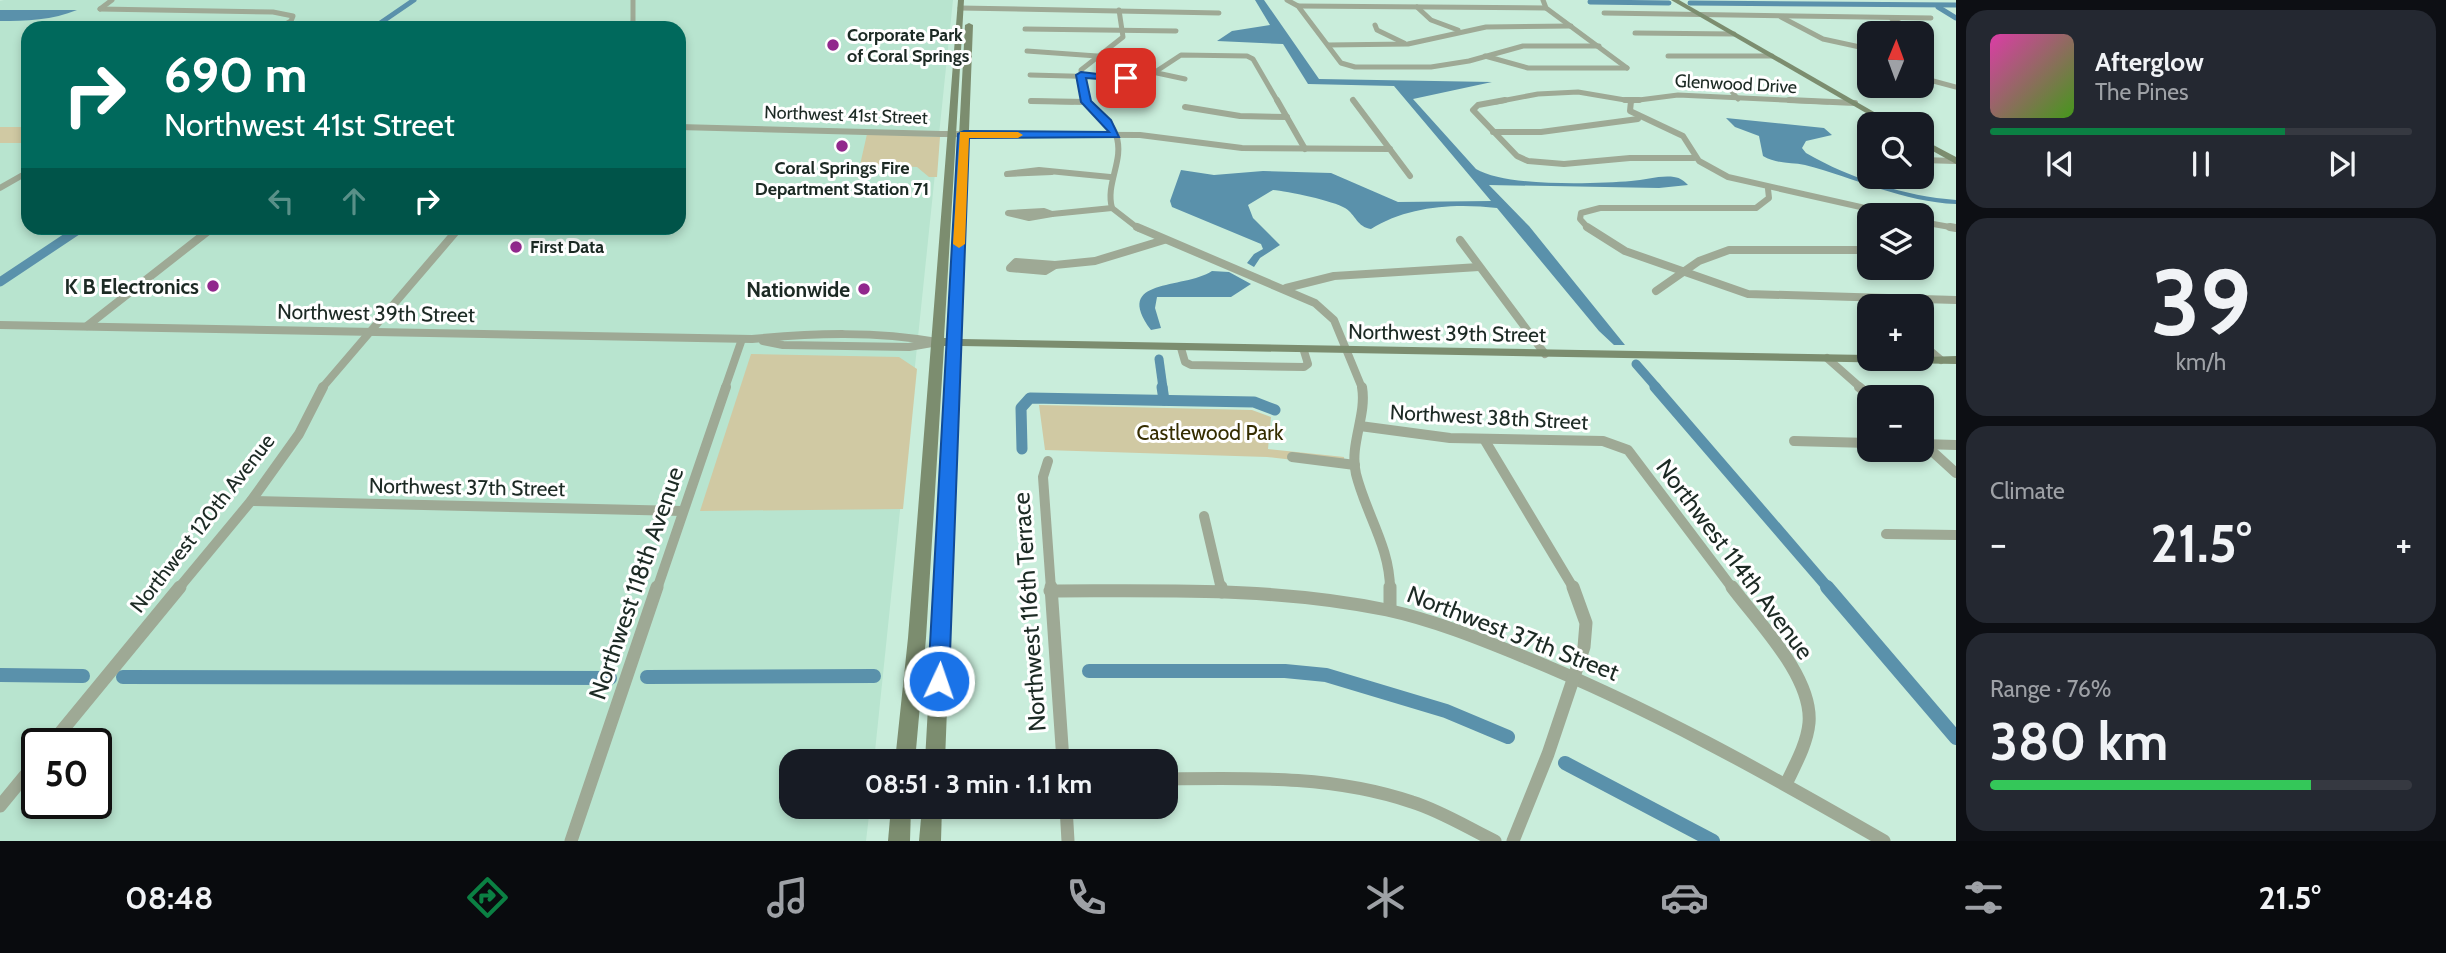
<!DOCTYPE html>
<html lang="en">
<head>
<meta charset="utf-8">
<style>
  :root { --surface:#171b24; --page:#242831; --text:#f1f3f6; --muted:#9ea1a6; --line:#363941; --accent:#0b8043 }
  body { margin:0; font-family:Cabin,sans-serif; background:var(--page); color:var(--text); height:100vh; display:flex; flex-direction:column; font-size:26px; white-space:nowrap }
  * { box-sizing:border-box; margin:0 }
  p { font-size:23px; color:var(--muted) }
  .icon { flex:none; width:38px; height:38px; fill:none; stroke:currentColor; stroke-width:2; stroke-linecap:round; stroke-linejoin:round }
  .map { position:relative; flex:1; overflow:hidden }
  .side { display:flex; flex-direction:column; gap:10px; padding:10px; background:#0d0f14; width:490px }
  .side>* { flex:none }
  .banner { position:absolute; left:21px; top:21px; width:665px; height:214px; border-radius:21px; box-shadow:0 4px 10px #0003; background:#00695c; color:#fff; overflow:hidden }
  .needle { width:46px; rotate:1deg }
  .fabs { position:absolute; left:1857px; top:21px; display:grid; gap:14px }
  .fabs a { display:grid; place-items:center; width:77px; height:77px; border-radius:14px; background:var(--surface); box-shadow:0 4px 10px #0003; font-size:35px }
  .speed { position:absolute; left:21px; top:728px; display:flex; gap:14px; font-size:35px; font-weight:700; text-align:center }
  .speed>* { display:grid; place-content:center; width:91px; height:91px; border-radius:50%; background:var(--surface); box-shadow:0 4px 10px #0003; line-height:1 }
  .speed .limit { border:4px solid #111; border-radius:10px; background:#fff; color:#111 }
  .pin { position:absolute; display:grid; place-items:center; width:60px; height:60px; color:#fff; margin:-30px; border-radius:14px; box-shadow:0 4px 10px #0006 }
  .me { position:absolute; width:77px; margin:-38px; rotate:3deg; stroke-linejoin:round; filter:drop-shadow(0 0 5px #0008) }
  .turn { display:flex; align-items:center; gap:24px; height:147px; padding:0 28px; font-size:32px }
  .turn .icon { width:91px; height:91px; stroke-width:2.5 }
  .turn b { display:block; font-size:49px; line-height:60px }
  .lanes { display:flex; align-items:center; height:66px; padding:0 28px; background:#0003; justify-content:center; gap:35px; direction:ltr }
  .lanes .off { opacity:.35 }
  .big { font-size:52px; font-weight:800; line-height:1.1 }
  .side .widget { flex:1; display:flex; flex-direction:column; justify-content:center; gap:10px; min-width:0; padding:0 24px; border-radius:21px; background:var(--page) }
  .side .dial { align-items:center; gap:0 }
  .dial b { font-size:91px; line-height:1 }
  .song { display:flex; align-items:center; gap:21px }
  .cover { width:84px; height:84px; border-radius:10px; background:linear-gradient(135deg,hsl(320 70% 55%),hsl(100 70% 35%)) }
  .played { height:7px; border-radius:4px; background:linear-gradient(90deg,var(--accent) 70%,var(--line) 70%) }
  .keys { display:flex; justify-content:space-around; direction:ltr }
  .heat { display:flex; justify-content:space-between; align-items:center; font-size:38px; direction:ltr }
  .charge { height:10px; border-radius:5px; background:linear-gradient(90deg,#34c759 76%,var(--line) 0) }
  .trip { position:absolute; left:779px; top:749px; width:399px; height:70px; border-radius:21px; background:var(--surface); box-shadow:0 4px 10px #0003; font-weight:800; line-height:70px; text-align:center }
  .tab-bar { display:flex; height:112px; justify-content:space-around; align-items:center; background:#090b0e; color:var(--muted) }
  .tab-bar .icon { width:49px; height:49px }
  .tab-bar .active { color:var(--accent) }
  .tab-bar b { font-size:32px; color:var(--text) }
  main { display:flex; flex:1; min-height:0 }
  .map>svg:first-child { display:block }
</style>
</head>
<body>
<main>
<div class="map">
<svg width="1956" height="841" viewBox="0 0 1956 841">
  <rect width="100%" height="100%" fill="#c9eddb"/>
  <path fill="#b8e4cf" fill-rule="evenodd" d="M 4,0 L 953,0 L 874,761 L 791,761 L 791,807 L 870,807 L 866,841 L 0,841 L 0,1 ZM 28,28 L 679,28 L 679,228 L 28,228 ZM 37,744 L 96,744 L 96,803 L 37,803 Z"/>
  <g fill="#d0c9a3">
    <rect x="0" y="127" width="28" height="16"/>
    <polygon points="867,134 940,137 937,177 929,177 917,167 860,165"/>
    <polygon points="751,354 899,357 917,369 903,509 700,511"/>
    <polygon points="1039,405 1252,410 1271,417 1268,449 1344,457 1345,466 1267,457 1045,450"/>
  </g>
  <g fill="#5a91ab">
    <path d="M 1255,0 L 1264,0 L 1319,79 L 1492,82 L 1413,99 L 1476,169 C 1506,187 1595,184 1631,181 C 1645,180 1661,175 1674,177 C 1681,178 1684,181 1688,185 L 1659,188 L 1489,185 L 1529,226 L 1625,345 L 1614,345 L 1599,331 L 1497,208 C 1455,203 1407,206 1371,229 C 1357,227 1356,215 1345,208 C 1334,201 1287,191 1273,190 L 1248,205 L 1253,218 L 1280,245 L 1260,258 L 1254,267 L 1247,263 L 1254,254 L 1263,249 L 1261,244 L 1172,207 L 1170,201 L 1181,170 L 1214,175 L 1263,171 L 1331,173 L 1398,202 L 1491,201 L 1394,86 L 1308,84 L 1283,44 L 1217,41 L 1232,31 L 1270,25 Z"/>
    <path d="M 0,10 L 77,10 C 53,20 26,21 0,21 Z"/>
    <path d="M 1726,118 L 1824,128 L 1832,135 L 1806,141 L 1802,148 L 1806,153 C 1851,179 1905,196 1956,200 L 1956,204 C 1904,202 1855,178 1805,165 C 1790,162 1776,164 1763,156 L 1759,136 L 1735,127 Z"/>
    <path d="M 1212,271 L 1229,272 L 1251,284 L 1231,297 L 1157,297 L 1155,308 L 1161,328 L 1151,330 C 1112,277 1183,290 1212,271 Z"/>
  </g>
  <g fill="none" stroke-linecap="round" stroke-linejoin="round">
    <g stroke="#5a91ab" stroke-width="5">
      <polyline points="1590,2 1669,3"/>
      <polyline points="1690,3 1956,5"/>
      <polyline points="1938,7 1956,18"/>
      <polyline points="373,28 414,0"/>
    </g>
    <g stroke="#5a91ab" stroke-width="9">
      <polyline points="0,282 81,228"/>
      <polyline points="1159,359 1163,388"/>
      <polyline points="1636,364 1657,388"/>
    </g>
    <g stroke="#5a91ab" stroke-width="11">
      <polyline points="1162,387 1164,400"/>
      <polyline points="1655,387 1829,589"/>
      <polyline points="1022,449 1021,408 1030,398 1254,402 1275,410"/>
    </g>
    <g stroke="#5a91ab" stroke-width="14">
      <polyline points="1827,587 1956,738"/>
      <polyline points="1089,671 1285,671 1326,675 1446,711 1508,737"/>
      <polyline points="0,675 83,676"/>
      <polyline points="123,677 610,678"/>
      <polyline points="647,677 874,676"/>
      <polyline points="1565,763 1713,841"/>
    </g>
    <g stroke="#9ea995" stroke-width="5">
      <polyline points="1287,0 1298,6 1341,63 1355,67 1431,67 1469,61 1523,46 1599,46"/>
      <polyline points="1543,0 1546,8 1627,68"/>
      <polyline points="1298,6 1546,8"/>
      <polyline points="1417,7 1431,20 1458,30"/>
      <polyline points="960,8 1219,13"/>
      <polyline points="100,9 273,12 293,16 291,21 279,28"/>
      <polyline points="100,9 112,0"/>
      <polyline points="1604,13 1931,18"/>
      <polyline points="1781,17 1823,39 1869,49"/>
      <polyline points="1892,19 1907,27 1904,33"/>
      <polyline points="1375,25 1377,30 1404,43"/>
      <polyline points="629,28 633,21 633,0"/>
      <polyline points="1025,29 1176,31"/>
      <polyline points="1635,33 1734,34"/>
      <polyline points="1328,45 1408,44 1486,27 1571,26"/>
      <polyline points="1027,51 1097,56"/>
      <polyline points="1485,56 1528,68 1627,68"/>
      <polyline points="1668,56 1772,56"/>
      <polyline points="1157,73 1185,79"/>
      <polyline points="1030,75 1146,78 1181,55 1247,56 1253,59 1278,102"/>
      <polyline points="1922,78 1956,87"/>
      <polyline points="1731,82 1729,88 1738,99"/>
      <polyline points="1031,101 1073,102"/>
      <polyline points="1089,102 1083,93 1081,70 1123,37 1119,10"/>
      <polyline points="1496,102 1538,94 1578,92 1631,101 1678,95 1828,102"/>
    </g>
    <g stroke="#9ea995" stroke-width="6">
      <path d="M 1087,100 C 1097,111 1111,121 1116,135 C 1125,160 1105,183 1112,208 L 1139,229"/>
      <polyline points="1277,100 1305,149"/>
      <polyline points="1353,100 1410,176"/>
      <polyline points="1505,100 1478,105 1473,110 1517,156 1528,161 1564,164 1630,158 1694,158"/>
      <polyline points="1625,100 1639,100"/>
      <polyline points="1789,100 1855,103"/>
      <polyline points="1031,101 1086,102"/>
      <polyline points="1631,101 1630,111 1683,136 1699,161 1728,177 1896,215"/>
      <polyline points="1185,107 1240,116 1287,117"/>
      <polyline points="679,127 941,134 1140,135 1242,148 1390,149"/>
      <polyline points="1493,132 1541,132 1638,119"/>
      <polyline points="1922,160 1955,161"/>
      <polyline points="1052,172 1007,174 1039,170 1110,177"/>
      <polyline points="0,188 28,172"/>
      <polygon points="1044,211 1052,214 1029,218 1008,213"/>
      <polyline points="1052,214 1112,208"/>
      <polyline points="1922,222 1956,228"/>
      <polyline points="1589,229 1580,219 1581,213 1600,208 1756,208 1769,198 1768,189"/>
    </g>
    <g stroke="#9ea995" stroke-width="8">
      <polyline points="1137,227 1315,303 1334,320 1362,388"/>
      <polyline points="1587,227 1625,251 1748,294 1956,300"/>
      <polyline points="1950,227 1956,228"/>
      <polyline points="1460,240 1545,354"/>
      <polygon points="1016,262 1055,265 1045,271 1010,268"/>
      <polyline points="1055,265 1095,261 1164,240"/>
      <polyline points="1286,288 1334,276 1479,267"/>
      <polyline points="1656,291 1699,261 1729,250 1869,250"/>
      <path d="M 0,325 L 752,339 C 814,333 876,331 937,342"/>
      <polyline points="87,326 212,228"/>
      <polyline points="763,341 783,345 909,347 932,343"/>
      <polyline points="1922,344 1941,360"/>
      <polyline points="1181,348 1185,362 1191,365 1304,367 1308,364 1304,351"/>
      <polyline points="1827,358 1861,388"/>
      <polyline points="322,388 459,228"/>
      <polyline points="725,388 742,339"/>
    </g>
    <g stroke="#9ea995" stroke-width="10">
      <path d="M 1362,387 C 1367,416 1349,444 1356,474 C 1366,514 1390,547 1390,589"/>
      <polyline points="1859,387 1871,397"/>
      <polyline points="1360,426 1450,438 1603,441 1628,450 1733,589"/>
      <polyline points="1484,439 1574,589"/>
      <polyline points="1794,441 1869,443"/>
      <polyline points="1922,442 1956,473"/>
      <polyline points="1922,444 1956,445"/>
      <polyline points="1292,457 1355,465"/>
      <polyline points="1048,461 1043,477 1051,589"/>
      <polyline points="251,501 682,511"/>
      <polyline points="1204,516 1221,589"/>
      <polyline points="1886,534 1956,535"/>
      <polyline points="178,589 251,501 299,434 323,387"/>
      <polyline points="657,589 726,387"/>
    </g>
    <g stroke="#9ea995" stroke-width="13">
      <polyline points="1051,587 1063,761"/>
      <polyline points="1221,587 1222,592"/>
      <polyline points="1390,587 1390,610"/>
      <path d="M 1732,587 C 1758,622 1813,677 1809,723 C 1807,744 1795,765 1786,784"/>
      <path d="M 1050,591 C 1163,591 1276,587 1387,610 C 1433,620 1478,638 1522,656 C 1648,707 1766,773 1884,841"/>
      <polyline points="51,744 180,587"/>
      <path d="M 1166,779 C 1249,778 1332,775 1412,802 C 1441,811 1468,828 1495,841"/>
      <polyline points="0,806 37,761"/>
      <polyline points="1066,807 1068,841"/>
      <polyline points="571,841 657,587"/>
      <polyline points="1513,841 1548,754 1584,647 1586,623 1573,587"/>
    </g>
    <g fill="#7c8d6f" fill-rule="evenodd">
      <polygon points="958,0 964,0 944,338 948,338 965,25 969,23 973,25 961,339 1869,355 1869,359 1956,356 1956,364 961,346 945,761 925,761 948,346 944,346 926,638 915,761 895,761 908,638"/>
      <polygon points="1671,0 1679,0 1895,124 1885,124"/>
      <polygon points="1922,139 1956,157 1956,164 1922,145"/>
      <polygon points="891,807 911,807 910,841 888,841"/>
      <polygon points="922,807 942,807 941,841 919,841"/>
    </g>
  </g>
  <polygon fill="#1a73e8" stroke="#114b97" stroke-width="2" points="1081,72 1131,78 1126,81 1086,78 1091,101 1111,120 1119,137 969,138 949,681 946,687 931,687 928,681 958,134 964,131 1109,132 1081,102 1076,75"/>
  <polygon fill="#f59e0b" points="960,132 1018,132 1023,135 1018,138 969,138 965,244 959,248 953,244"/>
  <g fill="#91288d" stroke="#fff" stroke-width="2.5">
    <circle cx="833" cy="45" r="7"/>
    <circle cx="842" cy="146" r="7"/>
    <circle cx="516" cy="247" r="7"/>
    <circle cx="213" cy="286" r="7"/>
    <circle cx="864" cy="289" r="7"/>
  </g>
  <g text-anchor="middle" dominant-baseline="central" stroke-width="6" stroke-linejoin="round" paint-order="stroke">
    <g font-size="18" font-weight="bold" fill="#1c2a24" stroke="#fff" text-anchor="start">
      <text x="847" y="35">Corporate Park<tspan x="847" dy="21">of Coral Springs</tspan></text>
      <text x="842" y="168" text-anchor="middle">Coral Springs Fire<tspan x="842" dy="21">Department Station 71</tspan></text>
      <text x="530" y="247">First Data</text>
    </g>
    <g font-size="18" fill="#1c2a24" stroke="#fff">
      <text transform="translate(1736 84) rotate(3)">Glenwood Drive</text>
      <text transform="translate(846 115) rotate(2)">Northwest 41st Street</text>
    </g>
    <g font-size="21" font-weight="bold" fill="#1c2a24" stroke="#fff" text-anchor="end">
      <text x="199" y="286">K B Electronics</text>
      <text x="850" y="289">Nationwide</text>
    </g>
    <g font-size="21" fill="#1c2a24" stroke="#fff">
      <text transform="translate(376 313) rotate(1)">Northwest 39th Street</text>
      <text transform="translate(1447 333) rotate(1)">Northwest 39th Street</text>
      <text transform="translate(1489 417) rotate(3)">Northwest 38th Street</text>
      <text transform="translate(467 487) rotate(1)">Northwest 37th Street</text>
      <text transform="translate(202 523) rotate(-52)">Northwest 120th Avenue</text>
    </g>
    <g font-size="21" fill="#352d01" stroke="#fff">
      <text x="1210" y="432">Castlewood Park</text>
    </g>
    <g font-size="24" fill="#1c2a24" stroke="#fff">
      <text transform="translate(1735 559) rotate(53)">Northwest 114th Avenue</text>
      <text transform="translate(636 583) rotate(-71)">Northwest 118th Avenue</text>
      <text transform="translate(1029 612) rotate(-94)">Northwest 116th Terrace</text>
      <text transform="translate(1513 633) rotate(21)">Northwest 37th Street</text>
    </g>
  </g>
</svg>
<div class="fabs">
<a><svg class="needle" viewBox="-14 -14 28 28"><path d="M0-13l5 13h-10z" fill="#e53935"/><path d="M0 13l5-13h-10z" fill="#9ea1a6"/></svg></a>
<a><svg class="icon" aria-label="search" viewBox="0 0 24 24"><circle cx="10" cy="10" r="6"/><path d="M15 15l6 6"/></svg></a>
<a><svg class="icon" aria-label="layers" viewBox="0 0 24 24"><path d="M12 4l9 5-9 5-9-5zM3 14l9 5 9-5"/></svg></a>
<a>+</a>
<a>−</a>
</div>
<div class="speed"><div class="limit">50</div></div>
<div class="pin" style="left:1126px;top:78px;background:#d93025"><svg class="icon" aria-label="arrive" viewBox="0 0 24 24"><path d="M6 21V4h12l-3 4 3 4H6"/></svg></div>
<svg class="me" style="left:939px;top:681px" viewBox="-20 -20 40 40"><circle r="17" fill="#1a73e8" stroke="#fff" stroke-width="3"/><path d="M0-11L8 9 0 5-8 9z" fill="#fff"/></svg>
<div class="trip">08:51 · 3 min · 1.1 km</div>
<div class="banner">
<div class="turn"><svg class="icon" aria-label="right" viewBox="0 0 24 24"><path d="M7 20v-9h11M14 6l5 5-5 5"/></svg><div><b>690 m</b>Northwest 41st Street</div></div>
<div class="lanes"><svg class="icon off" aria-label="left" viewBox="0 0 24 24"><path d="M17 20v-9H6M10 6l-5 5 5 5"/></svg><svg class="icon off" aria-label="ahead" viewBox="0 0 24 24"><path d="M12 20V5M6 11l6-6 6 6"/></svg><svg class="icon" aria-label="right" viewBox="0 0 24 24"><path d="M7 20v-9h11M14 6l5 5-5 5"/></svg></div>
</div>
</div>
<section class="side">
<div class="widget">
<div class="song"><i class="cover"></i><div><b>Afterglow</b><p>The Pines</p></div></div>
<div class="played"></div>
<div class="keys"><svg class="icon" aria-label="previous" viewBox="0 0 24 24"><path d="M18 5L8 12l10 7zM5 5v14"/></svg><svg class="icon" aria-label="pause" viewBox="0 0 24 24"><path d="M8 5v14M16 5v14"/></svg><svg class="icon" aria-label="next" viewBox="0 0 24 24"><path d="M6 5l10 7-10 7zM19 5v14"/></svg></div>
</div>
<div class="widget dial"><b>39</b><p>km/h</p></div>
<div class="widget"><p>Climate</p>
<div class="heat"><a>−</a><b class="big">21.5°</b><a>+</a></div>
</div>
<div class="widget"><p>Range · 76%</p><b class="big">380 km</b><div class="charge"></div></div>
</section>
</main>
<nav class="tab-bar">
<b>08:48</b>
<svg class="icon active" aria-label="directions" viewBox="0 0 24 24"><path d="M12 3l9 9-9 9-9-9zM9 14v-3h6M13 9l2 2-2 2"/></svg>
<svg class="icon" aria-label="music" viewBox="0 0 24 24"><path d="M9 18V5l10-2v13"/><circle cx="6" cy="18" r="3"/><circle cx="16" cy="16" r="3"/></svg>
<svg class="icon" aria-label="phone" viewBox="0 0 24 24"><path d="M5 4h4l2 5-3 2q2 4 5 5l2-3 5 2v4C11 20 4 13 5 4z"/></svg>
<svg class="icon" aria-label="climate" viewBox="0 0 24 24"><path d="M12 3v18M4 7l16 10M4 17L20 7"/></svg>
<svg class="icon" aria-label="car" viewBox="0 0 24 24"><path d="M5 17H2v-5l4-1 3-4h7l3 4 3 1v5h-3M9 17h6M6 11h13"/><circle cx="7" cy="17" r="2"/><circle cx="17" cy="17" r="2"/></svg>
<svg class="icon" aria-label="filters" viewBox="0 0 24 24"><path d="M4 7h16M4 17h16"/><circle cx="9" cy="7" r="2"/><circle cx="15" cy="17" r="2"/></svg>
<b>21.5°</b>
</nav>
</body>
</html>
